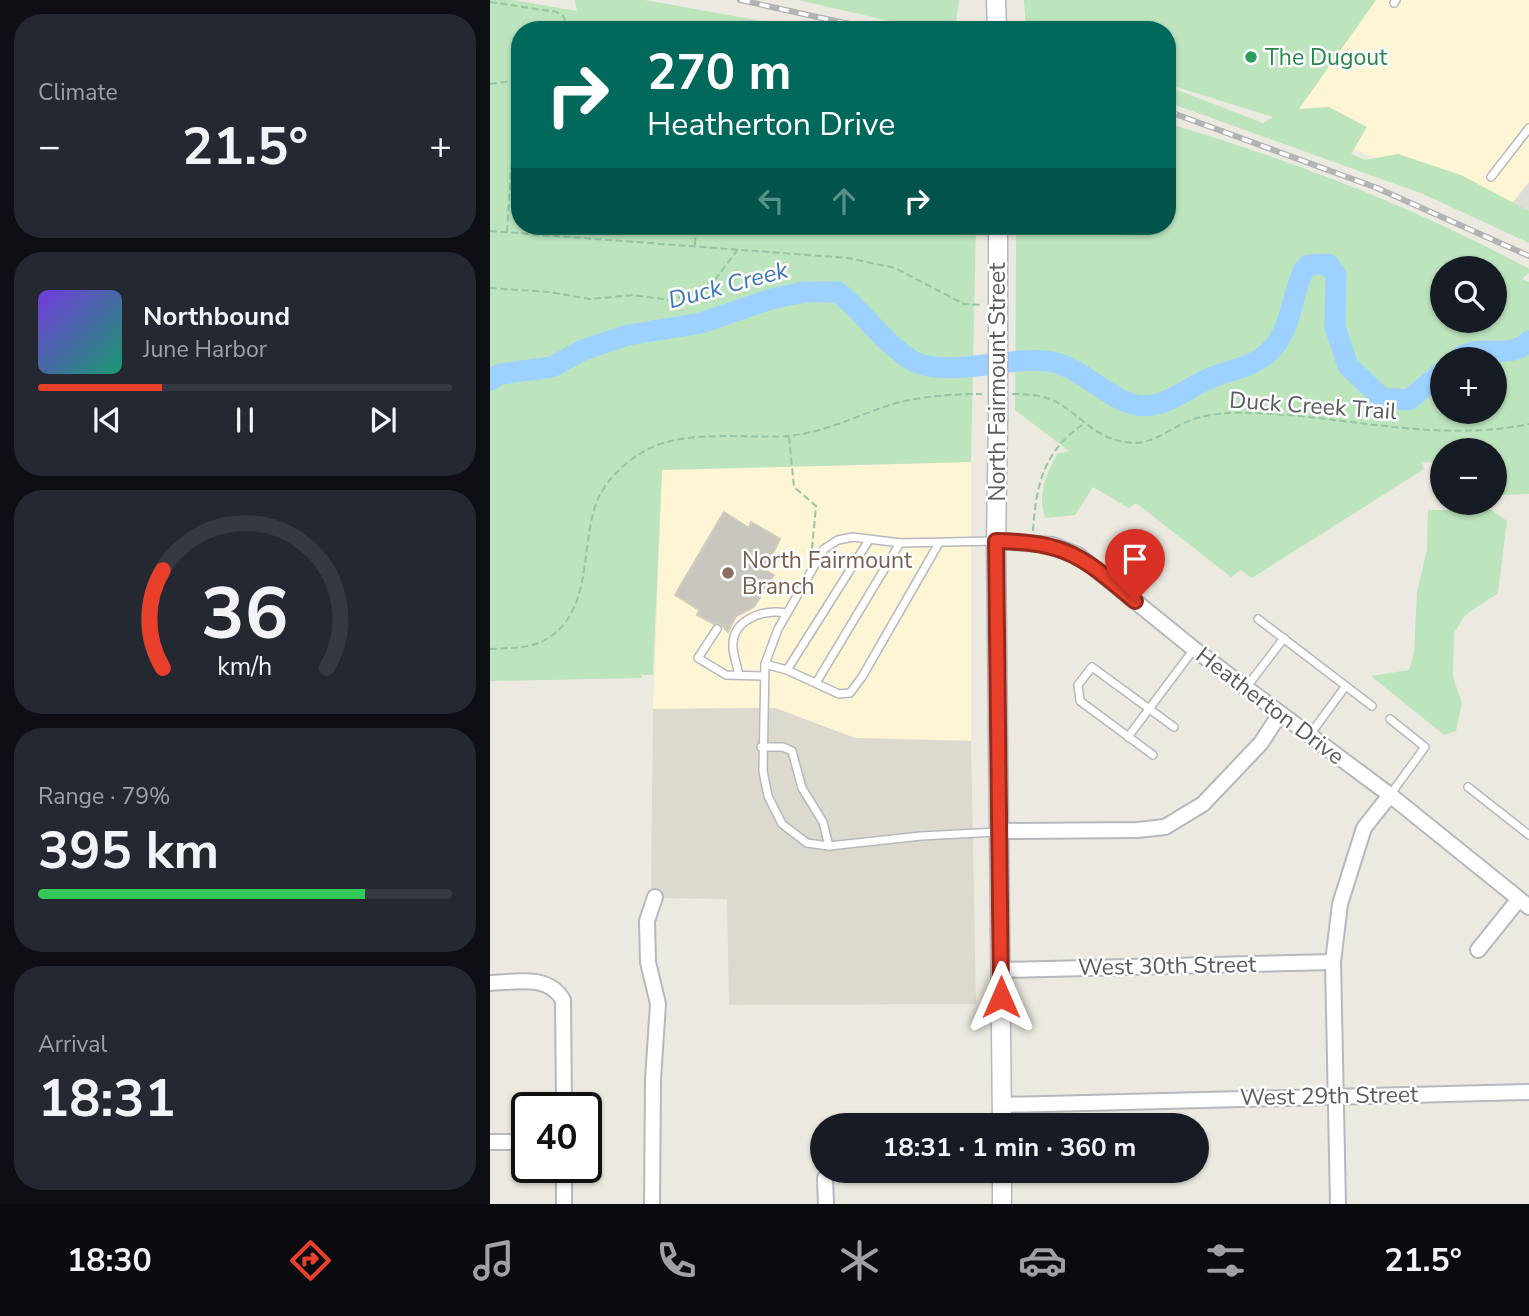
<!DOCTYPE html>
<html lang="en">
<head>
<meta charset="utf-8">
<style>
  :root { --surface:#171b24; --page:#242831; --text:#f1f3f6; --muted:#9ea1a6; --line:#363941; --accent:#e8402a }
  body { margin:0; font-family:"Nunito Sans",sans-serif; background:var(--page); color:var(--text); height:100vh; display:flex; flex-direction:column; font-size:26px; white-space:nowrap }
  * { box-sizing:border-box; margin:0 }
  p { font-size:23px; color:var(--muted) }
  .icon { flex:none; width:38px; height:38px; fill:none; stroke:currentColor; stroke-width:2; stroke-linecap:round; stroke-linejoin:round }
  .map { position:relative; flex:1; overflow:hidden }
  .details { display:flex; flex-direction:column; gap:14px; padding:14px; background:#0d0f14; width:490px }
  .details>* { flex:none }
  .top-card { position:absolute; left:21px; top:21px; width:665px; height:214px; border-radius:28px; box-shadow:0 2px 5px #0004; background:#00695c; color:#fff; overflow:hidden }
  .fabs { position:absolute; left:940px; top:256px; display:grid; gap:14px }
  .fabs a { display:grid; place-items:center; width:77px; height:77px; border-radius:50%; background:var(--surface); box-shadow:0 2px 5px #0004; font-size:35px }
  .speed { position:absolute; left:21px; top:1092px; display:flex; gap:14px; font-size:35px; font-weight:700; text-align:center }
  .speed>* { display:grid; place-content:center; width:91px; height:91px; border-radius:50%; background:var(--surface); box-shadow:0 2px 5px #0004; line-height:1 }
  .speed .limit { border:4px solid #111; border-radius:10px; background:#fff; color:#111 }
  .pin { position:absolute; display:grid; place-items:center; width:60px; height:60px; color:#fff; margin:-72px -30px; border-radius:50% 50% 50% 0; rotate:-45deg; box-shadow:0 0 7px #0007 }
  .pin .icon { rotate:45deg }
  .me { position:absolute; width:77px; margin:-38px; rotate:0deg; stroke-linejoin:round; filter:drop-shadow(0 0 5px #0008) }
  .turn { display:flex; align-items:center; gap:24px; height:147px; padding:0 21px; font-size:32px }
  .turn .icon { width:91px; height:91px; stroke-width:2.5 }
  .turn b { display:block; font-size:49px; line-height:60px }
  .lanes { display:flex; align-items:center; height:66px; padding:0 21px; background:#0003; justify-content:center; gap:35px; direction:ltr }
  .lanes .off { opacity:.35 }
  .big { font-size:52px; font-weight:700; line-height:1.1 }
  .details .widget { flex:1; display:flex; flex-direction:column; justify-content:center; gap:10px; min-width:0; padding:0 24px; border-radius:28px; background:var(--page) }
  .details .dial { align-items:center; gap:0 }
  .dial svg { height:182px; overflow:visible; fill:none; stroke:var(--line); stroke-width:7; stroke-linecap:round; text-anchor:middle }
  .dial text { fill:var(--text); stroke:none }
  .song { display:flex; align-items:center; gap:21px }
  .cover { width:84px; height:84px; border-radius:10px; background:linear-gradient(135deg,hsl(260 70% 55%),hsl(160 70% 35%)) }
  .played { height:7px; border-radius:4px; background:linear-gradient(90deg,var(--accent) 30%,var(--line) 30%) }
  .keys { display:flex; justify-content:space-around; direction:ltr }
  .heat { display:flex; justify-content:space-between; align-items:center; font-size:38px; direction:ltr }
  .charge { height:10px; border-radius:5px; background:linear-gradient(90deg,#34c759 79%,var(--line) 0) }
  .trip { position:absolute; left:320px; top:1113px; width:399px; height:70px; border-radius:35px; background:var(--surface); box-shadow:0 2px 5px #0004; font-weight:700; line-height:70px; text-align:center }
  .tab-bar { display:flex; height:112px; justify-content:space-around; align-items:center; background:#090b0e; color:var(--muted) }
  .tab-bar .icon { width:49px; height:49px }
  .tab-bar .current { color:var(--accent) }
  .tab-bar b { font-size:32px; color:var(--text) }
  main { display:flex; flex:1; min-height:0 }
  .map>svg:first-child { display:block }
</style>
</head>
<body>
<main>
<section class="details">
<div class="widget"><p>Climate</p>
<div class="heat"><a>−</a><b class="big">21.5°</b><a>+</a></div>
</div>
<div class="widget">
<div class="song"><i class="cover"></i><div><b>Northbound</b><p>June Harbor</p></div></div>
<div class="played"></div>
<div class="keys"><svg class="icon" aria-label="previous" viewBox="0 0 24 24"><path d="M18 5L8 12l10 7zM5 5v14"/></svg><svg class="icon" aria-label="pause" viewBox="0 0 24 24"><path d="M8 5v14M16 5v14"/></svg><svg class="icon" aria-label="next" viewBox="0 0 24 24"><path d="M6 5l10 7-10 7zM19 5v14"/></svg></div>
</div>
<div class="widget dial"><svg viewBox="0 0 100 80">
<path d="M14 69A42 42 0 1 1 86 69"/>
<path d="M14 69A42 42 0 0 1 14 26" stroke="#e8402a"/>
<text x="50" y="56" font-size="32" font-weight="700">36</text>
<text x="50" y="72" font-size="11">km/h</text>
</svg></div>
<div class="widget"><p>Range · 79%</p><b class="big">395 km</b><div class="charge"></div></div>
<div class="widget"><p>Arrival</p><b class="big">18:31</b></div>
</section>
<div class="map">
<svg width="1039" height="1204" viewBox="0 0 1039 1204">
  <rect width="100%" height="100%" fill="#eceae0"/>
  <g fill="#fdf5d4">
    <polygon points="886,0 1039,0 1039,182 1014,214 799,121"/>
    <polygon points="481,462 481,741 365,738 285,708 163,709 172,470"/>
  </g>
  <polygon fill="#dfddd8" points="1039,182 1039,226 1014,214"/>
  <polygon fill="#dcd9ce" points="285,708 365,738 481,741 486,1004 239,1005 237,899 173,898 161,887 163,709"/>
  <g fill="#bce4bd" fill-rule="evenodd">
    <polygon points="0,0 23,0 87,11 85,0 155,0 322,30 30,30 30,226 486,226 481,462 172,470 163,675 152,675 152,678 0,681"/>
    <polygon points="308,0 469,0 465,30 439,30"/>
    <polygon points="534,0 886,0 809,109 839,107 877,127 861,154 875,160 908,154 971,175 1039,211 1039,243 933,194 677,102 677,86 773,123 783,117 677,84 677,30 536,30"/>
    <path d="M 677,123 C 801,160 926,207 1039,269 L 1039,273 L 1032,279 L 1039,282 L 1039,494 L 1010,495 L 1005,490 L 1004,450 L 952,450 L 952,463 L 931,462 L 934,469 L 762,578 L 751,570 L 741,577 L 646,503 L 639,508 L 603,487 L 585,515 L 555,518 C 547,494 556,476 567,454 L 579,451 L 525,410 L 526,226 L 677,226 ZM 952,268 L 1004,268 L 1004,320 L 952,320 ZM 952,359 L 1004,359 L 1004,411 L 952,411 Z"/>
    <polygon points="938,510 1001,510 1017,521 1008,593 975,615 964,633 963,677 972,703 966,731 954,735 881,676 919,670 924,653 927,592 937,550"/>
  </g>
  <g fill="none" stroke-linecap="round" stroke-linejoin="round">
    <g stroke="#9dd1ff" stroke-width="21">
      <path d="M 968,359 C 990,341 1019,362 1039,341"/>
      <path d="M 0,380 L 10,374 L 62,367 L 93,350 L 138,335 L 211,323 L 281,299 L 314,292 L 348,292 C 375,313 391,341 421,360 C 454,380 526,354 563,362 C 593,369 613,395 642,404 C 670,412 694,390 716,380 C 738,369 763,369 782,349 C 801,329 802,296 813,271 L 819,265 L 838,264 L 846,275 L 845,327 L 858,366 L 892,398 L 919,400 L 952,372"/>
    </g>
  </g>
  <polygon fill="#c9c6bf" stroke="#d0ccbf" stroke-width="2" points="234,512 259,528 261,522 290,539 275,570 284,575 264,607 246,616 238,632 230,624 224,624 207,615 209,610 185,595"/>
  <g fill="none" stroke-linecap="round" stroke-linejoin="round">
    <g stroke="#b6b8bd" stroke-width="10">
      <g id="service">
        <polyline points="904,3 906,0"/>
        <polyline points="1001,177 1039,128"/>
        <polyline points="506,541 410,543 363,537 348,540 334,549 288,629 275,664 273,771 278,796 292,824 317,843 339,846 431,836 507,832"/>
        <polyline points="768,619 882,706"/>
        <polyline points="227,629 208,658 236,675 273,676"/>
        <polyline points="275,664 297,670 379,540"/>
        <polyline points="297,670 349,694 360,693 372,677 449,543"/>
        <path d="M 249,675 C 247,666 244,657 243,648 C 241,619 274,609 296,613"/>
        <polyline points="326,683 410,543"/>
        <polyline points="755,689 794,638"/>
        <polyline points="819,736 855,687"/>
        <polyline points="638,737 704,649"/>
        <polyline points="271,747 293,747 302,751 312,788 333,822 339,846"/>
        <polyline points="663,755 590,701 588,685 602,667 684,727"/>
        <polyline points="978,787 1039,835"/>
        <polyline points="900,795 935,747 900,719"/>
      </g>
    </g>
    <g stroke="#b6b8bd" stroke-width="18">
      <g id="minor">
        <polyline points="506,541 563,545 588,555 704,649 900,795 1039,907"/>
        <polyline points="511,831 647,830 675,827 713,804 771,743 789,715"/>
        <polyline points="988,950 1029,899"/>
        <polyline points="511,970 843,962"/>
        <path d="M 0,983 C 26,982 58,974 73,1000 L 74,1108"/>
        <polyline points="512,1105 1039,1092"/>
        <polyline points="0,1142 37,1142"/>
        <polyline points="74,1167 74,1204"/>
        <polyline points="335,1178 336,1204"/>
        <polyline points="162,1204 163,1079 168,1004 158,962 157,921 165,897"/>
        <polyline points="848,1204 843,962 850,904 874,828 900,795"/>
      </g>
    </g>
    <g stroke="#b6b8bd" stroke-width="21">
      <g id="tertiary">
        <polyline points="506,0 507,30"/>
        <polyline points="508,226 508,317"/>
        <polyline points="508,421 506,541 512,1125"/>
        <polyline points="512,1204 512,1171"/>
      </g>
    </g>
    <g stroke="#95c5a4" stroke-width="2" stroke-dasharray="7 3.5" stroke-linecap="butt">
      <polyline points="0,2 67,12 74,17 77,30"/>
      <polyline points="0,84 30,80"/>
      <polyline points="0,231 358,258 405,268 474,304 493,305"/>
      <polyline points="17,232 27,81"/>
      <polyline points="205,245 206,226"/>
      <polyline points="0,288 59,292 100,299 143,295 179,300 203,294 225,280 248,249"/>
      <path d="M 522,394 C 540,394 558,395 573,406 C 597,422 609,440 642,443 C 664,444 682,427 701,420 C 711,416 726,414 737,413 C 838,410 938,445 1039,424"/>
      <polyline points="299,437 304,487 326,506 322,549"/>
      <path d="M 543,531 C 546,486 553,452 592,425"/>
      <path d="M 0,649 C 21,648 44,649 61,636 C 102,608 91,545 106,504 C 113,483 133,464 151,453 C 191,428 251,439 297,436 C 334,433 368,415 403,404 C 431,396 463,394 492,394"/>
    </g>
    <use href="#service" stroke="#fff" stroke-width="7"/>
    <use href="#minor" stroke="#fff" stroke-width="14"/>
    <use href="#tertiary" stroke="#fff" stroke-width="18"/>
    <g stroke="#b2b3b3" stroke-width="6">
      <g id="rail">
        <polyline points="250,0 387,30"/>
        <polyline points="677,111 887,188 1039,256"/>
      </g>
    </g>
    <use href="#rail" stroke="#fff" stroke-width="3.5" stroke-dasharray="10" stroke-linecap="butt"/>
    <g stroke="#b6b8bd" stroke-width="21" stroke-linecap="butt">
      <polyline id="tertiary-bridge" points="508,421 508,317"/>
    </g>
    <use href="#tertiary-bridge" stroke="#fff" stroke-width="18"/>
  </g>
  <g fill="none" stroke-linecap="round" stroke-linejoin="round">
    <g stroke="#972a1b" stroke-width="18">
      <path id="route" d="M 511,997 L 506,541 C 577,542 593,557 645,601"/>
    </g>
    <use href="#route" stroke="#e8402a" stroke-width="12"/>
  </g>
  <circle fill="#2e9e5b" stroke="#fff" stroke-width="2.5" cx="761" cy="57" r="7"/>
  <circle fill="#8d6e63" stroke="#fff" stroke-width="2.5" cx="238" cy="573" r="7"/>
  <g text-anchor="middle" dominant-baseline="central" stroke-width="5" stroke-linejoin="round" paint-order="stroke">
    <g font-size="23" fill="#27864d" stroke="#fff" text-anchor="start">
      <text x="775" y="57">The Dugout</text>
    </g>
    <g font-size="23" fill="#595c61" stroke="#fff">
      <text transform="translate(507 382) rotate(-90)">North Fairmount Street</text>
      <text transform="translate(823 406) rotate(4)">Duck Creek Trail</text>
      <text transform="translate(780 706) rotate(37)">Heatherton Drive</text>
      <text transform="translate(677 966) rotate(-1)">West 30th Street</text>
      <text transform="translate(839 1096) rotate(-1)">West 29th Street</text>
    </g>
    <g font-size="23" fill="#785e54" stroke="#fff" text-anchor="start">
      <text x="252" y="560">North Fairmount<tspan x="252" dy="26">Branch</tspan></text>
    </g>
    <g font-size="24" font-style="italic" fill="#3f76b8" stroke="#fff">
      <text transform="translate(238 285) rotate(-15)">Duck Creek</text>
    </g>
  </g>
</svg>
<div class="fabs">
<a><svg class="icon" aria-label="search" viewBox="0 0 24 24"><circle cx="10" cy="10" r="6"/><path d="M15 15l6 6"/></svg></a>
<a>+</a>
<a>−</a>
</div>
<div class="speed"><div class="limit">40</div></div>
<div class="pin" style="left:645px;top:601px;background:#d93025"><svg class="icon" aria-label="arrive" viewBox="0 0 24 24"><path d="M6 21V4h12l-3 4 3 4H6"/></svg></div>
<svg class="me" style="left:511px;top:997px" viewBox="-20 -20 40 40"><path d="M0-17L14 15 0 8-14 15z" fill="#e8402a" stroke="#fff" stroke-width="4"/></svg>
<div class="trip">18:31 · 1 min · 360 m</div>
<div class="top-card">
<div class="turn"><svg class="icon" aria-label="right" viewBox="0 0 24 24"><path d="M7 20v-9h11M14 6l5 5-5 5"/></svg><div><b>270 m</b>Heatherton Drive</div></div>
<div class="lanes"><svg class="icon off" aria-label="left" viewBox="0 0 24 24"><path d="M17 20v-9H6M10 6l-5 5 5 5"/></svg><svg class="icon off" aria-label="ahead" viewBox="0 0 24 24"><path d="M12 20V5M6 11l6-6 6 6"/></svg><svg class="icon" aria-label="right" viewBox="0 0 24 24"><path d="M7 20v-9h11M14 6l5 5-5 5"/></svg></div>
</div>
</div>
</main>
<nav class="tab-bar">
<b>18:30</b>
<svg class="icon current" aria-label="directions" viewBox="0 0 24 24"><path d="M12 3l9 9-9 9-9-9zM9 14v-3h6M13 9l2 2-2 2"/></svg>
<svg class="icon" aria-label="music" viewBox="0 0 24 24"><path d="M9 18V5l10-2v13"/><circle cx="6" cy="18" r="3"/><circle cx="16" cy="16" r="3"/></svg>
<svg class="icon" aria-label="phone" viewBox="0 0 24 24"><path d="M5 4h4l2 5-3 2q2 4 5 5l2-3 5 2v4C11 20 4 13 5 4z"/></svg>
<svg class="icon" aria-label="climate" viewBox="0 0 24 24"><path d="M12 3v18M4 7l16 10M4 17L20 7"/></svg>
<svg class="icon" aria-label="car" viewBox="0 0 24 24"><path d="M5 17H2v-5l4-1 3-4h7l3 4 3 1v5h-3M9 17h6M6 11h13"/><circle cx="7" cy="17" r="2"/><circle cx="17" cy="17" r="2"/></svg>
<svg class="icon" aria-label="filters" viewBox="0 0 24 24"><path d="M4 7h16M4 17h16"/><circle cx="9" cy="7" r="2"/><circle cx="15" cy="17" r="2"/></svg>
<b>21.5°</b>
</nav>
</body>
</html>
